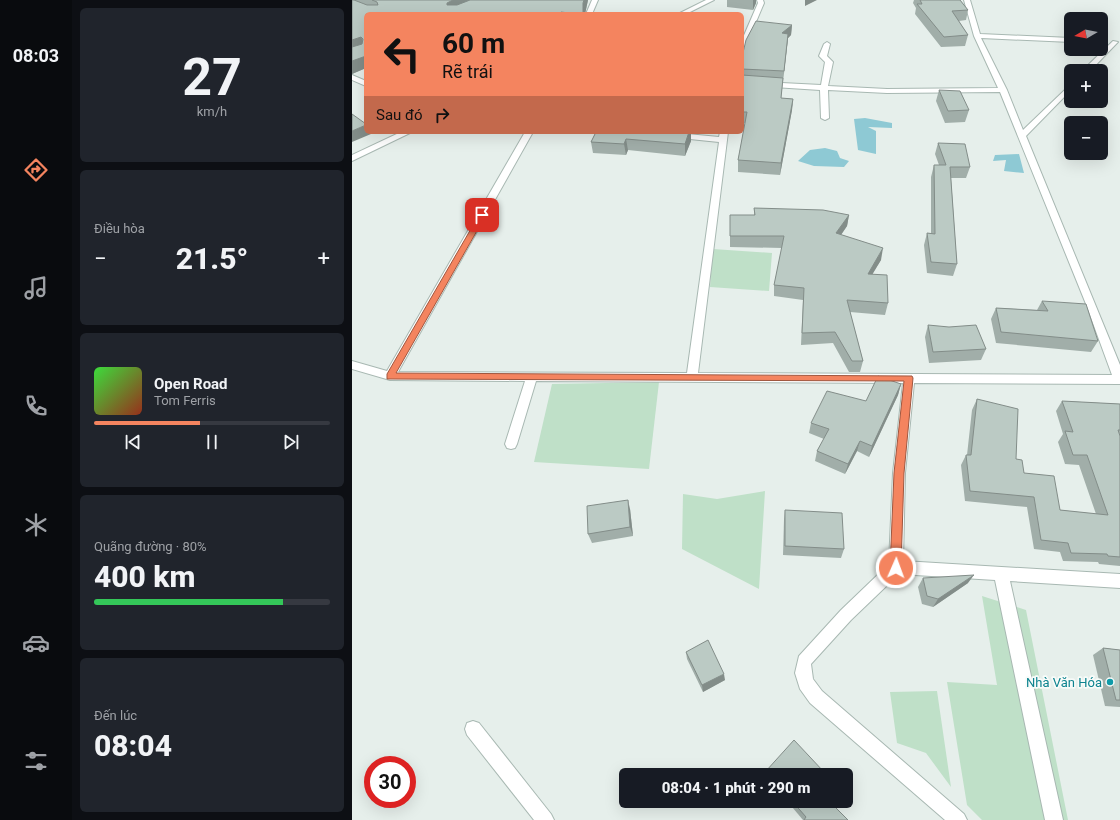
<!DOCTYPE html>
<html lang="vi">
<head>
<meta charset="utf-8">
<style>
  :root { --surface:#171b24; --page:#20242c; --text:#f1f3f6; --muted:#9ea1a6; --line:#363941; --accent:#f4845f }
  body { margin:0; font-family:Roboto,sans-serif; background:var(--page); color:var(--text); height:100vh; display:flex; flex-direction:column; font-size:15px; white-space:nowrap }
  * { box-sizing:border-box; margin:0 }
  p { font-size:13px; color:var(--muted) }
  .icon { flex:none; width:22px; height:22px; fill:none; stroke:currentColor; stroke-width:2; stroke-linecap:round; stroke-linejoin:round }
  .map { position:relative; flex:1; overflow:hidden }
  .drawer { display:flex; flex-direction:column; gap:8px; padding:8px; background:#0d0f14; width:280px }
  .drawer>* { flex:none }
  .hud { position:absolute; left:12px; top:12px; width:380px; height:122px; border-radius:6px; box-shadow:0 4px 16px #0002; background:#f4845f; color:#111; overflow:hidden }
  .needle { width:26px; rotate:260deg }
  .buttons { position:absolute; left:712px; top:12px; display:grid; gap:8px }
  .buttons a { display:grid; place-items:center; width:44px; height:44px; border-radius:6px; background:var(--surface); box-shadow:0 4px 16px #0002; font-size:20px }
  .speed { position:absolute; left:12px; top:756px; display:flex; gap:8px; font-size:20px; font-weight:700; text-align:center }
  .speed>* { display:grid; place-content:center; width:52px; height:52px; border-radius:50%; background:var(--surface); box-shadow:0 4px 16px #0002; line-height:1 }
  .speed .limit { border:6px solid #d22; background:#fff; color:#111 }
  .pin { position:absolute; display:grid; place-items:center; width:34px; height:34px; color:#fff; margin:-17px; border-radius:8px; box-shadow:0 2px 6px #0006 }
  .me { position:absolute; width:44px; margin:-22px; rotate:2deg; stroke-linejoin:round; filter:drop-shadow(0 0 3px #0008) }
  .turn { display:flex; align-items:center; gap:14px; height:84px; padding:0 12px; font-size:18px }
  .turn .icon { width:52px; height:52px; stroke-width:2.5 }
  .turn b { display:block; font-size:28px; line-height:34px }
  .then { display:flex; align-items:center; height:38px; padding:0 12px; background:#0003; gap:8px; font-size:15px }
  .big { font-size:30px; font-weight:800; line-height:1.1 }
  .drawer .widget { flex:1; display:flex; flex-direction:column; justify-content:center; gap:6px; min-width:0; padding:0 14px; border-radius:6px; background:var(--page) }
  .drawer .dial { align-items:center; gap:0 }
  .dial b { font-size:52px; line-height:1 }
  .song { display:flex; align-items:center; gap:12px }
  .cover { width:48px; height:48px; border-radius:6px; background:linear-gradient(135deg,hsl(120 70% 55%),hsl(10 70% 35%)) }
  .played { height:4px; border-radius:2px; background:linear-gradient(90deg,var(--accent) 45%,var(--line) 45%) }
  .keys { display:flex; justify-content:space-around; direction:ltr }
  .heat { display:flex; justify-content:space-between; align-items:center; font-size:22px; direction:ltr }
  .charge { height:6px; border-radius:3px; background:linear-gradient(90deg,#34c759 80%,var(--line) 0) }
  .trip { position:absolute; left:267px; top:768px; width:234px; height:40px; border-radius:6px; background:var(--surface); box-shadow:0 4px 16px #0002; font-weight:800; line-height:40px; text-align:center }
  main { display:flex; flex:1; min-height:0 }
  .dock { display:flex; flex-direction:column; width:72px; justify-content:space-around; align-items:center; background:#090b0e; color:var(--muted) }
  .dock .icon { width:28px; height:28px }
  .dock .active { color:var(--accent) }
  .dock b { font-size:18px; color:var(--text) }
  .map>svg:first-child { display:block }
</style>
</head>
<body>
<main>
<nav class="dock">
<b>08:03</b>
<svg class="icon active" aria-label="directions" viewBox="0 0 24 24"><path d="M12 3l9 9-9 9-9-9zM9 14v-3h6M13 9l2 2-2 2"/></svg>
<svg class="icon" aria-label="music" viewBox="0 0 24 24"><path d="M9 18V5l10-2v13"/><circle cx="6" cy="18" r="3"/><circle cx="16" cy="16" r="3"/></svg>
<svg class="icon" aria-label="phone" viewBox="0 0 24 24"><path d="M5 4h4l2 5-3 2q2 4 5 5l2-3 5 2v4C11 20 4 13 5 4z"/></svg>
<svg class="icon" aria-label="climate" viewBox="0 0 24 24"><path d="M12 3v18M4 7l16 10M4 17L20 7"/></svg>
<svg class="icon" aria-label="car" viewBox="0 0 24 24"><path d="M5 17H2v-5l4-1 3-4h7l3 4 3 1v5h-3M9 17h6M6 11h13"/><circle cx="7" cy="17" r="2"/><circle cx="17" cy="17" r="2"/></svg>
<svg class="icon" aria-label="filters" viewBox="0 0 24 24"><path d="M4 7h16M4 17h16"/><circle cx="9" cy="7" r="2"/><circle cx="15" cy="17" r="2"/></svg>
</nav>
<section class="drawer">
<div class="widget dial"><b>27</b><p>km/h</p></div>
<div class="widget"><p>Điều hòa</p>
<div class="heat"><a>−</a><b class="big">21.5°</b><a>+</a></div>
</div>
<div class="widget">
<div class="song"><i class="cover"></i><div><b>Open Road</b><p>Tom Ferris</p></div></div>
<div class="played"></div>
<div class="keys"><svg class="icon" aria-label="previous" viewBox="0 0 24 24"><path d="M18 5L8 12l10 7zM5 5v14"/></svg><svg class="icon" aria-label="pause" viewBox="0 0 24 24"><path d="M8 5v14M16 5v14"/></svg><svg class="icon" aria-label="next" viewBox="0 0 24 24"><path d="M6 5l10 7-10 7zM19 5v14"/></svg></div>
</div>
<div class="widget"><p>Quãng đường · 80%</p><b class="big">400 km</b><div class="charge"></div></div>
<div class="widget"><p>Đến lúc</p><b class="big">08:04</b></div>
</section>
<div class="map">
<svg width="768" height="820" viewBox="0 0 768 820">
  <rect width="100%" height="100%" fill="#e6efeb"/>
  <g fill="#bfe0c8">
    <polygon points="361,249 420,253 417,291 358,287"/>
    <polygon points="307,382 297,469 182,462 200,384"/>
    <polygon points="413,491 407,589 330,549 331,494 365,499"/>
    <polygon points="630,596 674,610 716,820 630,820 615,805 595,682 645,685"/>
    <polygon points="585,691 599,787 574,753 545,743 538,692"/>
  </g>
  <g fill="#8ec9d4">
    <polygon points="513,118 540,123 540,128 516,127 524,131 524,154 506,150 502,119"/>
    <polygon points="473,148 485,151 488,158 497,161 492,167 462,166 446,161 458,150"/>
    <polygon points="667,154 672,173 652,171 654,160 641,161 643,155"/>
  </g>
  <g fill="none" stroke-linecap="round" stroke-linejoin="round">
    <g stroke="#a8b8b2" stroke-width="2">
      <g id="minor">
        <polygon points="240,0 246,0 240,14 234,14"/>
        <polygon points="354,0 362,0 334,14 326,14"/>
        <polygon points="405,0 411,0 412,3 393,48 390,50 390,40 406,3"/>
        <polygon points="612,0 618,0 628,34 719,38 719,42 629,38 655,90 671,130 719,84 719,90 674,136 768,365 768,384 562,383 553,473 551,561 768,574 768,588 658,581 711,820 693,820 643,580 547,574 499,620 459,664 461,679 470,691 612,814 615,820 593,820 458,703 448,689 443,673 447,656 489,610 537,564 541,473 551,383 184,381 165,444 163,448 159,449 155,448 153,444 173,381 38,380 0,369 0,361 35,371 173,132 181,132 46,372 335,373 367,142 289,134 285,132 314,132 367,137 368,132 376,132 346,373 760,375 734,304 648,92 535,93 476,90 477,118 473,120 469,118 468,90 390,85 390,81 469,85 473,62 467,56 472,44 475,42 478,44 475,56 481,62 476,86 535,89 646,88 622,36"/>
        <polygon points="761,41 766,42 738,71 730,71"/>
        <polygon points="0,75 14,81 14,86 0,80"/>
        <polygon points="49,132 60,132 0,161 0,155"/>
        <polygon points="121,721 127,723 199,814 202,820 182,820 115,735 113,729 115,723"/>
      </g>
    </g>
    <use href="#minor" fill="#fff" fill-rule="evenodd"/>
  </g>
  <g fill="#a1aea9">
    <polygon points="0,0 236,0 233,14 14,14 14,68 0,74"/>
    <polygon points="375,0 404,0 404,3 401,10 375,7"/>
    <polygon points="562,0 608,0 616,10 614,20 607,21 616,35 613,46 589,47 563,14 564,8 561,3"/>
    <polygon points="440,25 439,35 436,38 429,98 441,99 440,110 428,175 386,172 386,160 393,123 390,123 390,57"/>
    <polygon points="587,90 617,110 613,122 593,123 584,101"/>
    <polygon points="244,132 353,132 352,134 339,133 339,141 333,156 276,150 274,155 241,153 239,142"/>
    <polygon points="586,143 618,167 614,178 599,178 605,264 601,276 575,273 572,245 575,233 579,233 579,177 582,165 587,165 583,154"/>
    <polygon points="402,208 497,215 495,226 489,235 529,260 520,274 536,303 533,315 498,312 511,361 508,372 497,372 481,343 449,345 451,300 422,296 422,285 430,248 378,247 378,236 402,215"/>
    <polygon points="690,301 746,341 739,352 644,343 639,319 644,308 685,310"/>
    <polygon points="576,325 634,349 629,360 577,363 573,337"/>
    <polygon points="549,384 546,395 517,457 505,451 493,474 463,461 465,451 472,439 457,433 459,423 514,401"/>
    <polygon points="625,399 672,473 708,510 744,514 727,465 713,464 706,442 711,434 704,411 710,401 768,404 768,566 747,564 746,562 711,561 708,552 682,549 675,507 613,501 609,465 614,455 615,455 620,410"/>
    <polygon points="278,509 281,536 240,543 236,534"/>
    <polygon points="433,510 492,549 489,558 431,555 432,519"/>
    <polygon points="571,578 616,583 581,607 570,604 566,587"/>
    <polygon points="751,648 768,650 768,707 753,706 741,655"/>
    <polygon points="334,652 373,680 351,692 335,659"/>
    <polygon points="414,771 472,772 469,775 413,775"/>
    <polygon points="435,801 477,801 496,820 451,820"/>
  </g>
  <g fill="#838d89">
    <polygon points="101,0 127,0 98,13 95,5 95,3"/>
    <polygon points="232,0 236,0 233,14 231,14 231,3"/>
    <polygon points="401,0 404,0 404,3 401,10"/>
    <polygon points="453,0 465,0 453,6"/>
    <polygon points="440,25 439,35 436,38 431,82 432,71 430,33"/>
    <polygon points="9,37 14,48 0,53 0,40"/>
    <polygon points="14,56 14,68 0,74 0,61"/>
    <polygon points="441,99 440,110 428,175 429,163"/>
    <polygon points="14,125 14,132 18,132 19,134 0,142 0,131"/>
    <polygon points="337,132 339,132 339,141 333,156 333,144"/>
    <polygon points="274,139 276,150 274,155 272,144"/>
    <polygon points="497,215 495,226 482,245 484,233"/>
    <polygon points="531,248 529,260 514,285 516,274"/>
    <polygon points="549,384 546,395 517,457 520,446"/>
    <polygon points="508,441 505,451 493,474 496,464"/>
    <polygon points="276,500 278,509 281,536 278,527"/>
    <polygon points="622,575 616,583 581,607 586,599"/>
    <polygon points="372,674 373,680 351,692 350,685"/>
  </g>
  <g fill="#bbcac4" stroke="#838d89">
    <polygon points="0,0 2,0 15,5 26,5 25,2 20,0 101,0 95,3 95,5 105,5 118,0 232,0 231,3 231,14 225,14 209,12 208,14 14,14 14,56 0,61 0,47 10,44 11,39 9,37 0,40"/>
    <polygon points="568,0 608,0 616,10 600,11 616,35 592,37 565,4 570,4"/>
    <polygon points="404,21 440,25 430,33 436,34 432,71 390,69 390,57 394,40"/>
    <polygon points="390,75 431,78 429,98 441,99 429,163 386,160 395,112 390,112"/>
    <polygon points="587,90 608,91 617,110 596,111"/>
    <polygon points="0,114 14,124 14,125 0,131"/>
    <polygon points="244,132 337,132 333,144 274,139 272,144 239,142"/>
    <polygon points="586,143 613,144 618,167 598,167 605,264 579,262 575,233 583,234 582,165 594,165"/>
    <polygon points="402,208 471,210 497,215 484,233 531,248 516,274 535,275 536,303 495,300 511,361 500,361 483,332 450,333 452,288 422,285 432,236 378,236 378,215 403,215"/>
    <polygon points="690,301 734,304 746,341 649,332 644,308 696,311"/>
    <polygon points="576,325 597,327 624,325 634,349 581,352"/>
    <polygon points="526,376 549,384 520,446 508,441 496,464 465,451 477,429 459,423 475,391 514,401"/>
    <polygon points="625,399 666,409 664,459 670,460 672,473 702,476 708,510 756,515 735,455 721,455 713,431 721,432 710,401 768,404 768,430 766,430 768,436 768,557 756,556 755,554 719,553 716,543 689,540 682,497 618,491 614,455 619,455"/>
    <polygon points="276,500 278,527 236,534 235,506"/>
    <polygon points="433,510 490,513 492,549 433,546"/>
    <polygon points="622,575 586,599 575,596 571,578"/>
    <polygon points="356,640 372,674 350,685 334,652"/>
    <polygon points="751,648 768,650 768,700 764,700"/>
    <polygon points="442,740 472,772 469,775 417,775 414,771"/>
    <polygon points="440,801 477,801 496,820 452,820 454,817"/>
  </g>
  <polygon fill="#f4845f" stroke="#9f563e" points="130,212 134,215 44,373 560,376 561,378 552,473 549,568 547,571 544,573 540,571 538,568 542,473 552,381 35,379 35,374 127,215"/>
  <circle fill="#0f9aa8" stroke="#f7fbf9" stroke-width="1.5" cx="758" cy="682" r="4"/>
  <g text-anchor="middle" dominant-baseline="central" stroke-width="3.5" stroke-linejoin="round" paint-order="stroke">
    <g font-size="13" fill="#0d838f" stroke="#f7fbf9" text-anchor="end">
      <text x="750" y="682">Nhà Văn Hóa</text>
    </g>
  </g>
</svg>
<div class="buttons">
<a><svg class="needle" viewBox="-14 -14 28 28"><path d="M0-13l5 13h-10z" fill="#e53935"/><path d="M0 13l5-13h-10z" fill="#9ea1a6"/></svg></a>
<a>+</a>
<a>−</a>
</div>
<div class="speed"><div class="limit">30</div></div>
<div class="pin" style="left:130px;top:215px;background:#d93025"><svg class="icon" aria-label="arrive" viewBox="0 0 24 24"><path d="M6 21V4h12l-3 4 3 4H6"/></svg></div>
<svg class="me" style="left:544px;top:568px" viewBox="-20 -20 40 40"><circle r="17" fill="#f4845f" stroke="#fff" stroke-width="3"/><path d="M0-11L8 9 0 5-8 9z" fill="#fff"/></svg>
<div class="trip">08:04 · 1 phút · 290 m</div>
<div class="hud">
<div class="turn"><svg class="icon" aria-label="left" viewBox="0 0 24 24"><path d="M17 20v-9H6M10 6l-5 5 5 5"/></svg><div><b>60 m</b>Rẽ trái</div></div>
<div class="then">Sau đó<svg class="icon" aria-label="right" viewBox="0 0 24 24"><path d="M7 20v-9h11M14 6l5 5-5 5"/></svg></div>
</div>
</div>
</main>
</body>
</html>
